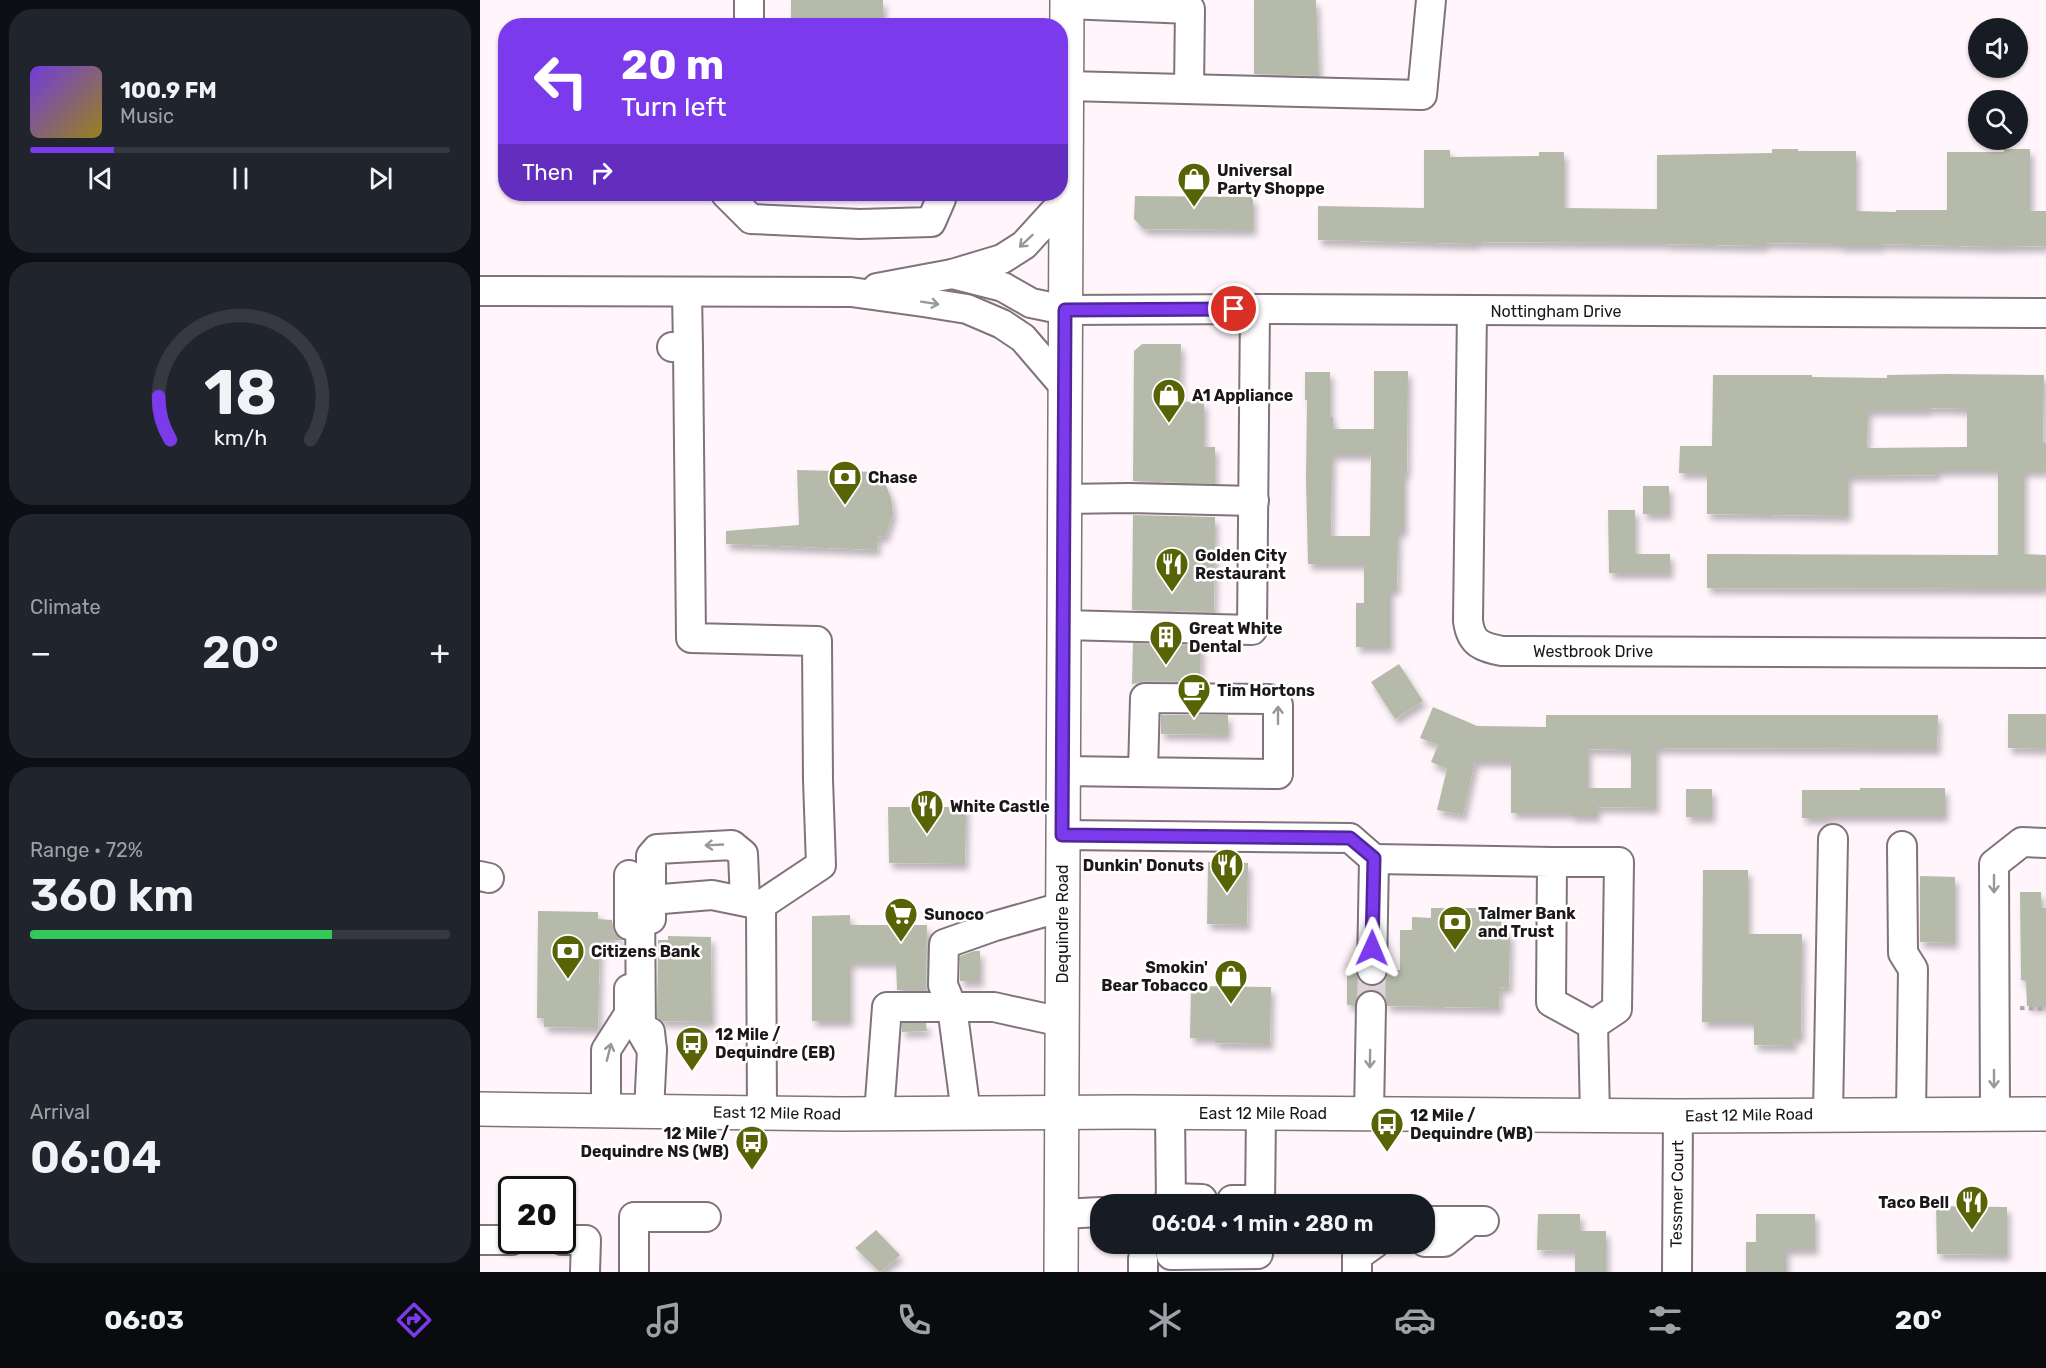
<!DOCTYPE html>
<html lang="en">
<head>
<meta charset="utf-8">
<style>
  :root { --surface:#171b24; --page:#20242c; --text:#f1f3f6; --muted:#9ea1a6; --line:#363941; --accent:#7c3aed }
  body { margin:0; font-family:Rubik,sans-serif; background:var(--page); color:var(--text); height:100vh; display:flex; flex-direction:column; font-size:22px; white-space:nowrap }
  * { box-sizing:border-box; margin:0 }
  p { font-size:20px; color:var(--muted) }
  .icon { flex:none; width:33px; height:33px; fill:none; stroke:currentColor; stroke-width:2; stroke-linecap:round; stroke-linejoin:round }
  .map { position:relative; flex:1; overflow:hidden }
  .side { display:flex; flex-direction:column; gap:9px; padding:9px; background:#0d0f14; width:480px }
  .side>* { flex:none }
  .guide { position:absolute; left:18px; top:18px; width:570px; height:183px; border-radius:24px; box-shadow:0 2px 4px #0004; background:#7c3aed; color:#fff; overflow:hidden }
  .tools { position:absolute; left:1488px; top:18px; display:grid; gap:12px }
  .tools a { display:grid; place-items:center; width:60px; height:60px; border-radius:50%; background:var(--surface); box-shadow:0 2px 4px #0004; font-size:30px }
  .speed { position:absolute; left:18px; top:1176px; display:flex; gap:12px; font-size:30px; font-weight:700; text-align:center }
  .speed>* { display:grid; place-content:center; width:78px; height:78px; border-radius:50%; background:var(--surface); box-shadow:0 2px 4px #0004; line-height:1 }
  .speed .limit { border:3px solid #111; border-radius:9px; background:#fff; color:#111 }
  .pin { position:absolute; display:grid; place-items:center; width:51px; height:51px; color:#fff; margin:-26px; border:3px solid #fff; border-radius:50%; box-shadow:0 2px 6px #0007 }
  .me { position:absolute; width:66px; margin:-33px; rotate:1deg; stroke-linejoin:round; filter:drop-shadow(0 0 4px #0008) }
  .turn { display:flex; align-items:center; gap:21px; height:126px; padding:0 24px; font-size:27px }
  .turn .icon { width:78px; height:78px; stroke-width:2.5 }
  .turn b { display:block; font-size:42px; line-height:51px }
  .then { display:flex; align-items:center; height:57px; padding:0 24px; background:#0003; gap:12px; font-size:22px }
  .big { font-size:45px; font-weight:600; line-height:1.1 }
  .side .card { flex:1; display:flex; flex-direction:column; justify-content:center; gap:9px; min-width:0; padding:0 21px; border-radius:24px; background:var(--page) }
  .side .dial { align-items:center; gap:0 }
  .dial svg { height:156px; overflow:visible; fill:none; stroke:var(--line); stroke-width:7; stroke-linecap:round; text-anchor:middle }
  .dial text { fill:var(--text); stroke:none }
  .song { display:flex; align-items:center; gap:18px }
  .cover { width:72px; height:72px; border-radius:9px; background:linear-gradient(135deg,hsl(260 70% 55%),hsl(50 70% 35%)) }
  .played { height:6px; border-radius:3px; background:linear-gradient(90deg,var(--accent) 20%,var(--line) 20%) }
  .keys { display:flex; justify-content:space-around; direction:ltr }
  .heat { display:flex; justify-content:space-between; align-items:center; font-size:33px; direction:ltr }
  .charge { height:9px; border-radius:4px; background:linear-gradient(90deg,#34c759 72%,var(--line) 0) }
  .trip { position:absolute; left:610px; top:1194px; width:345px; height:60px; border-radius:24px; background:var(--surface); box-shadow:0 2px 4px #0004; font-weight:600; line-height:60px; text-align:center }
  .dock { display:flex; height:96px; justify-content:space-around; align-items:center; background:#090b0e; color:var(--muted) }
  .dock .icon { width:42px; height:42px }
  .dock .active { color:var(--accent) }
  .dock b { font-size:27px; color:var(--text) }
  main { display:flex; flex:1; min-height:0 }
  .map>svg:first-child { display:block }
</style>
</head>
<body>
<main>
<section class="side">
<div class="card">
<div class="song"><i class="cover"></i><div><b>100.9 FM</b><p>Music</p></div></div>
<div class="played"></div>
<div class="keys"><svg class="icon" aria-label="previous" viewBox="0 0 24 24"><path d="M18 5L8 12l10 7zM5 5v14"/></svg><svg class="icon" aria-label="pause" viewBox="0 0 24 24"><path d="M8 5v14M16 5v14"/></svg><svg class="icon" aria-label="next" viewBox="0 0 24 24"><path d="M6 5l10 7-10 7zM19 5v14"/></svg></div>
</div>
<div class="card dial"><svg viewBox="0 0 100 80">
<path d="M14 69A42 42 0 1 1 86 69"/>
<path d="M14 69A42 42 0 0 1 8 47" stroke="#7c3aed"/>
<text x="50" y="56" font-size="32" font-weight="700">18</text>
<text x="50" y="72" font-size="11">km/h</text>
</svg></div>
<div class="card"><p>Climate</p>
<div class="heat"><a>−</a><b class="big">20°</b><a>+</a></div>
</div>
<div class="card"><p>Range · 72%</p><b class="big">360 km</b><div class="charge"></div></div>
<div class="card"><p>Arrival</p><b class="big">06:04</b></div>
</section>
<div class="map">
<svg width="1566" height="1272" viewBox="0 0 1566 1272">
  <defs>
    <filter id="shadow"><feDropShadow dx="3.5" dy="6" stdDeviation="3" flood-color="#0004"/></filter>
  </defs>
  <rect width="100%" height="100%" fill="#fff5fb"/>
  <g fill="#b6baaa" fill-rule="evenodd" filter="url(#shadow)">
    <rect x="311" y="0" width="92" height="26"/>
    <polygon points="774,0 836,0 839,76 774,74"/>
    <polygon points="1292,149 1318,149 1318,151 1376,151 1376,211 1416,212 1416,210 1467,210 1467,152 1524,152 1524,149 1550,149 1550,211 1566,211 1566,246 1517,247 1401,244 1401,246 1359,246 1359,244 1285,243 1285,246 1185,244 1185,243 996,242 996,244 838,240 838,206 944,208 944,150 970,150 970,157 1059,156 1059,152 1084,152 1084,208 1177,209 1177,155 1292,153"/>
    <polygon points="655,196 773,197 773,230 664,229 654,219"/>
    <polygon points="662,344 701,344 700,402 724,401 724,447 735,447 735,484 653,481 654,351"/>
    <path d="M 894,371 L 928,371 L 927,473 L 924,473 L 924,531 L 918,531 L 917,589 L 910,589 L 910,647 L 876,647 L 876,603 L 884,603 L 884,564 L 828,564 L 826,479 L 827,400 L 825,400 L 825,372 L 850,372 L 850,417 L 853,417 L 853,429 L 894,429 ZM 852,454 L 891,454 L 890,536 L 851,536 Z"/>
    <path d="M 1464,374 L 1564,375 L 1563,443 L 1566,443 L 1566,471 L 1544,471 L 1544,554 L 1566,555 L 1566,589 L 1227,588 L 1227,554 L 1518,555 L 1518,470 L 1457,470 L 1457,475 L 1368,476 L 1368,516 L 1227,514 L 1227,473 L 1199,473 L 1200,446 L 1232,446 L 1233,375 L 1332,375 L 1332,377 L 1407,378 L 1407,375 ZM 1449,408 L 1487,409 L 1487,447 L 1387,448 L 1388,410 L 1449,410 Z"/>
    <polygon points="317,470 398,472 399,483 405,483 411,498 413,514 405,537 398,536 397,550 246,544 246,531 319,525"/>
    <rect x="1163" y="486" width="26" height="28"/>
    <polygon points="1128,510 1155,510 1155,554 1190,554 1190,573 1129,573"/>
    <polygon points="653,515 735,517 734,612 652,610"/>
    <polygon points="653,643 721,645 720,682 665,681 652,684"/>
    <polygon points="919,664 943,701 915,719 891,682"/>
    <path d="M 953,707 L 997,726 L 1066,727 L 1066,715 L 1458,715 L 1457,749 L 1176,748 L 1176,808 L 1117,807 L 1117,816 L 1091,816 L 1091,813 L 1031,813 L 1031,761 L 995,761 L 983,815 L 957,810 L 967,769 L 951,762 L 958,745 L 940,738 ZM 1108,749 L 1151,750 L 1151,788 L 1108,788 Z"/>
    <polygon points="1528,714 1566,714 1566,749 1528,748"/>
    <polygon points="681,715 748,715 748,735 681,734"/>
    <polygon points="1380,788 1465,788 1465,816 1347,816 1347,818 1322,818 1322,790 1380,790"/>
    <rect x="1206" y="789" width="26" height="28"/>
    <polygon points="408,807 486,807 485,864 409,863"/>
    <polygon points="728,862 768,863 767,925 727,924"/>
    <polygon points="1223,870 1268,870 1268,934 1322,934 1321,1037 1314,1037 1313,1046 1274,1045 1274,1022 1222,1022"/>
    <polygon points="1440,876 1475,877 1475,943 1440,942"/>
    <polygon points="1540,892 1561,892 1561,908 1566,908 1566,1006 1547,1006 1546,981 1541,980"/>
    <polygon points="951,908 1006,908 1005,917 1021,917 1021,933 1030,933 1029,988 1020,987 1019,1008 907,1006 906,999 900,992 891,990 883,992 877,997 875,1006 867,1005 867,969 876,970 878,978 884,984 891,986 900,984 906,978 909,970 920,970 920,930 932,930 932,917 951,918"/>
    <polygon points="58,911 118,912 118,919 132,920 134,933 144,940 120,941 118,1028 64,1027 64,1018 57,1018"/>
    <polygon points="370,915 370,925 447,925 446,990 417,990 416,962 370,962 370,1021 332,1021 332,916"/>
    <polygon points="188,936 231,937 232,1022 182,1021 177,1017 178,940 188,940"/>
    <polygon points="494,951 500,951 500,981 480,981 480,956"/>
    <polygon points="711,986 791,987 790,1044 735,1043 735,1038 710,1038"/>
    <polygon points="422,1023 446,1023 447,1031 422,1032"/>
    <polygon points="1456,1206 1527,1207 1527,1255 1457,1254"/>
    <polygon points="1058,1214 1100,1214 1100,1231 1126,1231 1126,1272 1095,1272 1095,1251 1057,1250"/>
    <polygon points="1276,1214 1335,1214 1335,1249 1306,1249 1306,1272 1266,1272 1266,1242 1276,1242"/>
    <polygon points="396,1230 420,1255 400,1272 375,1248"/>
  </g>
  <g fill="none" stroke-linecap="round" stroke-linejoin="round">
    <polyline stroke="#ddd4d9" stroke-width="28" stroke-dasharray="28 14" stroke-linecap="butt" points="891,1006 892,970"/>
    <g stroke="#81727c" stroke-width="32">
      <g id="minor">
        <polyline points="269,0 269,26"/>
        <polyline points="587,4 710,9 709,89"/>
        <polyline points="587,86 942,95 951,0"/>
        <polyline points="246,194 271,219 380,224 451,222 461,199"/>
        <polyline points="472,274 523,287 551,303 585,310 775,309 1566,313"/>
        <polyline points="397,288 472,274 522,259 544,245 586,199"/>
        <polyline points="0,291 371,292 443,302 487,309 522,324 543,338 585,387"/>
        <polyline points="207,292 208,348"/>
        <path d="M 992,310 L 988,621 C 991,644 1002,647 1022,651 L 1566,653"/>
        <polyline points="192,347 208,348 211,638 337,641 338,780 341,865 281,905"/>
        <polyline points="584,499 649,498 774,501"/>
        <polyline points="584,625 772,630 775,309"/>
        <polyline points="583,771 798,774 798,705 789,699 665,698 663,772"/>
        <polyline points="582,835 870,838 894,859 892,970"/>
        <polyline points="1422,846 1423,953 1433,969 1431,1114"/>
        <polyline points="894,859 1072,862 1071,1002 1113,1025 1115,1116"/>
        <polyline points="1072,862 1139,862 1137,1009 1113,1025"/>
        <polyline points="0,876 9,878"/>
        <polyline points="171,919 171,856 177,849 252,845 263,854 265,901"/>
        <polyline points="149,925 149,875"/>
        <polyline points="172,1050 161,1031 160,904 170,900 232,895 281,905 282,1112"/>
        <polyline points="126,1110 126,1050 149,1014 149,989"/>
        <polyline points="169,1111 172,1050 170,1032"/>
        <polyline points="486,1113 472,1007 463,985 464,944 515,926 582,907"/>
        <polyline points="690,1113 691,1204"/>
        <polyline points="889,1113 891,1006"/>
        <polyline points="399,1114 407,1007 514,1007 582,1022"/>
        <polyline points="1515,1114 1514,864 1542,842 1566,843"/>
        <polyline points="1348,1115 1353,839"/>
        <polyline points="690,1198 722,1199"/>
        <polyline points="752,1200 780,1200"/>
        <polyline points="780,1204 781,1113"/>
        <polyline points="581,1214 621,1212"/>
        <polyline points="945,1221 1004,1221"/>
        <polyline points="0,1240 32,1240"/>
        <polyline points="82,1240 106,1240 105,1272"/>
        <polyline points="945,1242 964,1242 990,1221"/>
        <polyline points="691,1255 778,1254 779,1244"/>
        <polyline points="663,1259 663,1272"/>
        <polyline points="154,1272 154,1217 226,1217"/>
        <polyline points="877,1272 877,1256 894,1244"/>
        <polyline points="1197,1272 1198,1116"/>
      </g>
    </g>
    <g stroke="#81727c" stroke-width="36">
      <g id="major">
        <polyline points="0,1109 363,1114 646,1112 1198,1116 1566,1114"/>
        <polyline points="581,1272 587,0"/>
      </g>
    </g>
    <polyline stroke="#aea6ab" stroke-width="4" stroke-dasharray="4.5 4.5" stroke-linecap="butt" points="1540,1008 1566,1009"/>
    <use href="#minor" stroke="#fff" stroke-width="28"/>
    <use href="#major" stroke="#fff" stroke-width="33"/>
  </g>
  <defs><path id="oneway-shaft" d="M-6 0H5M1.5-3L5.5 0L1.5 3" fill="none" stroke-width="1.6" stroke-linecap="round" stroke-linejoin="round" transform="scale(1.5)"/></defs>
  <g stroke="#999798">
    <use href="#oneway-shaft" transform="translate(546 241) rotate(137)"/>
    <use href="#oneway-shaft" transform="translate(450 303) rotate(9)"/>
    <use href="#oneway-shaft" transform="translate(798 715) rotate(-90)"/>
    <use href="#oneway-shaft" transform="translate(234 845) rotate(177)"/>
    <use href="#oneway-shaft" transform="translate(1514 884) rotate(90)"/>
    <use href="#oneway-shaft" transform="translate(129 1052) rotate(-76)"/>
    <use href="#oneway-shaft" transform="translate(890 1059) rotate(91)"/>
    <use href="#oneway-shaft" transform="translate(1514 1079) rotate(90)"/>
  </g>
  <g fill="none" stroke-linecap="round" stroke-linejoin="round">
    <g stroke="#51269a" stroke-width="15">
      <polyline id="route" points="754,309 585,310 582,835 870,838 894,858 892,948"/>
    </g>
    <use href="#route" stroke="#7c3aed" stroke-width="10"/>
  </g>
  <defs>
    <g id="shop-pin" transform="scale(1.725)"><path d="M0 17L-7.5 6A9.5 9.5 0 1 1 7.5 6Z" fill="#576305" stroke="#fff"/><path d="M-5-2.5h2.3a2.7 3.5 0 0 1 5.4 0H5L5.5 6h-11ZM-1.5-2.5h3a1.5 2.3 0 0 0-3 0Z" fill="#fff"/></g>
    <g id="bank-pin" transform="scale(1.725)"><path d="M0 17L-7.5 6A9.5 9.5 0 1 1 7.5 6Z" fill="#576305" stroke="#fff"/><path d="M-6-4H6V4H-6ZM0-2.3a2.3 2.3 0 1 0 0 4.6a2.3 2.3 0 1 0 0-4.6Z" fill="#fff"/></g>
    <g id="restaurant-pin" transform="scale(1.725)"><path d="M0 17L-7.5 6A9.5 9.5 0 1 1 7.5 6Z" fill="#576305" stroke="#fff"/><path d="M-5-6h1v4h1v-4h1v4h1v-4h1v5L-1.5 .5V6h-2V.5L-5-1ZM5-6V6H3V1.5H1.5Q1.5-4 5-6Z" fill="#fff"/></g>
    <g id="building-pin" transform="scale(1.725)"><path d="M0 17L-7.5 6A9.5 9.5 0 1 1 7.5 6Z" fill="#576305" stroke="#fff"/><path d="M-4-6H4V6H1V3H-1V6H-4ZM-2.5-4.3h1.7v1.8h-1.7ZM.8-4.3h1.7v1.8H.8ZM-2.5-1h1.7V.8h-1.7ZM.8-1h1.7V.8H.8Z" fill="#fff"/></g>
    <g id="cafe-pin" transform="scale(1.725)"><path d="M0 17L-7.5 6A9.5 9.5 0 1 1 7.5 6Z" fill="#576305" stroke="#fff"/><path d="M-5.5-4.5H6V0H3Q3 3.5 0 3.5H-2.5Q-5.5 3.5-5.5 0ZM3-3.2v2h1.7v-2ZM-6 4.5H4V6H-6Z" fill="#fff"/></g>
    <g id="supermarket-pin" transform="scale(1.725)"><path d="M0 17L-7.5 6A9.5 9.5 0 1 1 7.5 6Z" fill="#576305" stroke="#fff"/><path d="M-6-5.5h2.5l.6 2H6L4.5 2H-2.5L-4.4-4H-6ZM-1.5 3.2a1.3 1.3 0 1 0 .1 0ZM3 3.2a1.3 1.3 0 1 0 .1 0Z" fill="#fff"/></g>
    <g id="bus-pin" transform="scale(1.725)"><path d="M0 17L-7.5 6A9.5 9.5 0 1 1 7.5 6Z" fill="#576305" stroke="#fff"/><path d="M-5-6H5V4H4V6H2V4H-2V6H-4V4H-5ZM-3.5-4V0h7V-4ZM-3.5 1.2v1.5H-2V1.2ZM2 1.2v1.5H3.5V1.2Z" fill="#fff"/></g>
  </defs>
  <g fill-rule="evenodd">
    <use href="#shop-pin" x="714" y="179"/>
    <use href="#shop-pin" x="689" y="395"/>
    <use href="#bank-pin" x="365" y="477"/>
    <use href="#restaurant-pin" x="692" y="564"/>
    <use href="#building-pin" x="686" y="637"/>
    <use href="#cafe-pin" x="714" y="690"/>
    <use href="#restaurant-pin" x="447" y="806"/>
    <use href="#restaurant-pin" x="747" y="865"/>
    <use href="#supermarket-pin" x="421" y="914"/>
    <use href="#bank-pin" x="975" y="922"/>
    <use href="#bank-pin" x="88" y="951"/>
    <use href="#shop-pin" x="751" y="976"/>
    <use href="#bus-pin" x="212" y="1043"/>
    <use href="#bus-pin" x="907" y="1124"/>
    <use href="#bus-pin" x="272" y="1142"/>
    <use href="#restaurant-pin" x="1492" y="1202"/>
  </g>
  <g text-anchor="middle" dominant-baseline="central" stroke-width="5" stroke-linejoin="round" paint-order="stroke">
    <g font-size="16" font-weight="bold" fill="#1d171a" stroke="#fff" text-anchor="start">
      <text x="737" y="170">Universal<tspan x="737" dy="18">Party Shoppe</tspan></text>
      <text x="712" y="395">A1 Appliance</text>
      <text x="388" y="477">Chase</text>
      <text x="715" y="555">Golden City<tspan x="715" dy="18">Restaurant</tspan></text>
      <text x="709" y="628">Great White<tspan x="709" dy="18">Dental</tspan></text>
      <text x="737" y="690">Tim Hortons</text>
      <text x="470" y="806">White Castle</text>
      <text x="724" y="865" text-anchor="end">Dunkin' Donuts</text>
      <text x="998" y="913">Talmer Bank<tspan x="998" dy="18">and Trust</tspan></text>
      <text x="444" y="914">Sunoco</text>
      <text x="111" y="951">Citizens Bank</text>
      <text x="728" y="967" text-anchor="end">Smokin'<tspan x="728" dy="18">Bear Tobacco</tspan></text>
      <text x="235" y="1034">12 Mile /<tspan x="235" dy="18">Dequindre (EB)</tspan></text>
      <text x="930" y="1115">12 Mile /<tspan x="930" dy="18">Dequindre (WB)</tspan></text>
      <text x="249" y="1133" text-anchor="end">12 Mile /<tspan x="249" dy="18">Dequindre NS (WB)</tspan></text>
      <text x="1469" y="1202" text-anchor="end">Taco Bell</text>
    </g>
    <g font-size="16" fill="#1d171a" stroke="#fff">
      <text x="1076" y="311">Nottingham Drive</text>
      <text x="1113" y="651">Westbrook Drive</text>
      <text transform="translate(582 924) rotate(-90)">Dequindre Road</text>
      <text transform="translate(297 1113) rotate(1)">East 12 Mile Road</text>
      <text x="783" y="1113">East 12 Mile Road</text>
      <text transform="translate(1269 1115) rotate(-1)">East 12 Mile Road</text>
      <text transform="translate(1197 1194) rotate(-89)">Tessmer Court</text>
    </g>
  </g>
</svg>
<div class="tools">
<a><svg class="icon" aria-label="sound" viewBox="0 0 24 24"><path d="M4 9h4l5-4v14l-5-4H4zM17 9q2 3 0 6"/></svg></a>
<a><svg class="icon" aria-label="search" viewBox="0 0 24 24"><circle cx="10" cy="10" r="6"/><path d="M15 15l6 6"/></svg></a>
</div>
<div class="speed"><div class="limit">20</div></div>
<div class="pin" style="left:754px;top:309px;background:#d93025"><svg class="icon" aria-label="arrive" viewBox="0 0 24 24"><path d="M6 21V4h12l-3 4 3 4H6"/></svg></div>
<svg class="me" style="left:892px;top:948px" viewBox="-20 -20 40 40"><path d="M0-17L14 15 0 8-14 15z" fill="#7c3aed" stroke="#fff" stroke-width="4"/></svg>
<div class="trip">06:04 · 1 min · 280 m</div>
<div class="guide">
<div class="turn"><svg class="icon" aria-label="left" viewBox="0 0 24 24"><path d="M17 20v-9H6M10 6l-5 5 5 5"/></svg><div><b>20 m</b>Turn left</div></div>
<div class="then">Then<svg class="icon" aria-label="right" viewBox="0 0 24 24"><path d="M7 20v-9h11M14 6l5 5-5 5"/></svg></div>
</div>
</div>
</main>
<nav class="dock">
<b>06:03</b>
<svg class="icon active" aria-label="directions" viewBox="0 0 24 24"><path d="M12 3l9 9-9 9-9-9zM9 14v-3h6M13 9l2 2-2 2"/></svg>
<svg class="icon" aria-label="music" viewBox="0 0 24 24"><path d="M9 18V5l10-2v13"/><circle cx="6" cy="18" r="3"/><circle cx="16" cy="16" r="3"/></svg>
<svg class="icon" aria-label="phone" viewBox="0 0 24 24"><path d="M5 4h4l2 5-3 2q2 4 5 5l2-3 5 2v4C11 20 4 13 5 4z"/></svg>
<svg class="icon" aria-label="climate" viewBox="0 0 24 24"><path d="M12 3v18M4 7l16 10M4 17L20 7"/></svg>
<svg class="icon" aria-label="car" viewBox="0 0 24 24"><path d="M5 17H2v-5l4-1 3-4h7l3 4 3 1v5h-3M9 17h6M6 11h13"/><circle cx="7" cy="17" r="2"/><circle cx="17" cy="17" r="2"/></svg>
<svg class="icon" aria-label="filters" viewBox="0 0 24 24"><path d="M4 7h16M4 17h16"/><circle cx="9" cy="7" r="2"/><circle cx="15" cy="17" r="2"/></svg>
<b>20°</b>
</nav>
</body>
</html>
